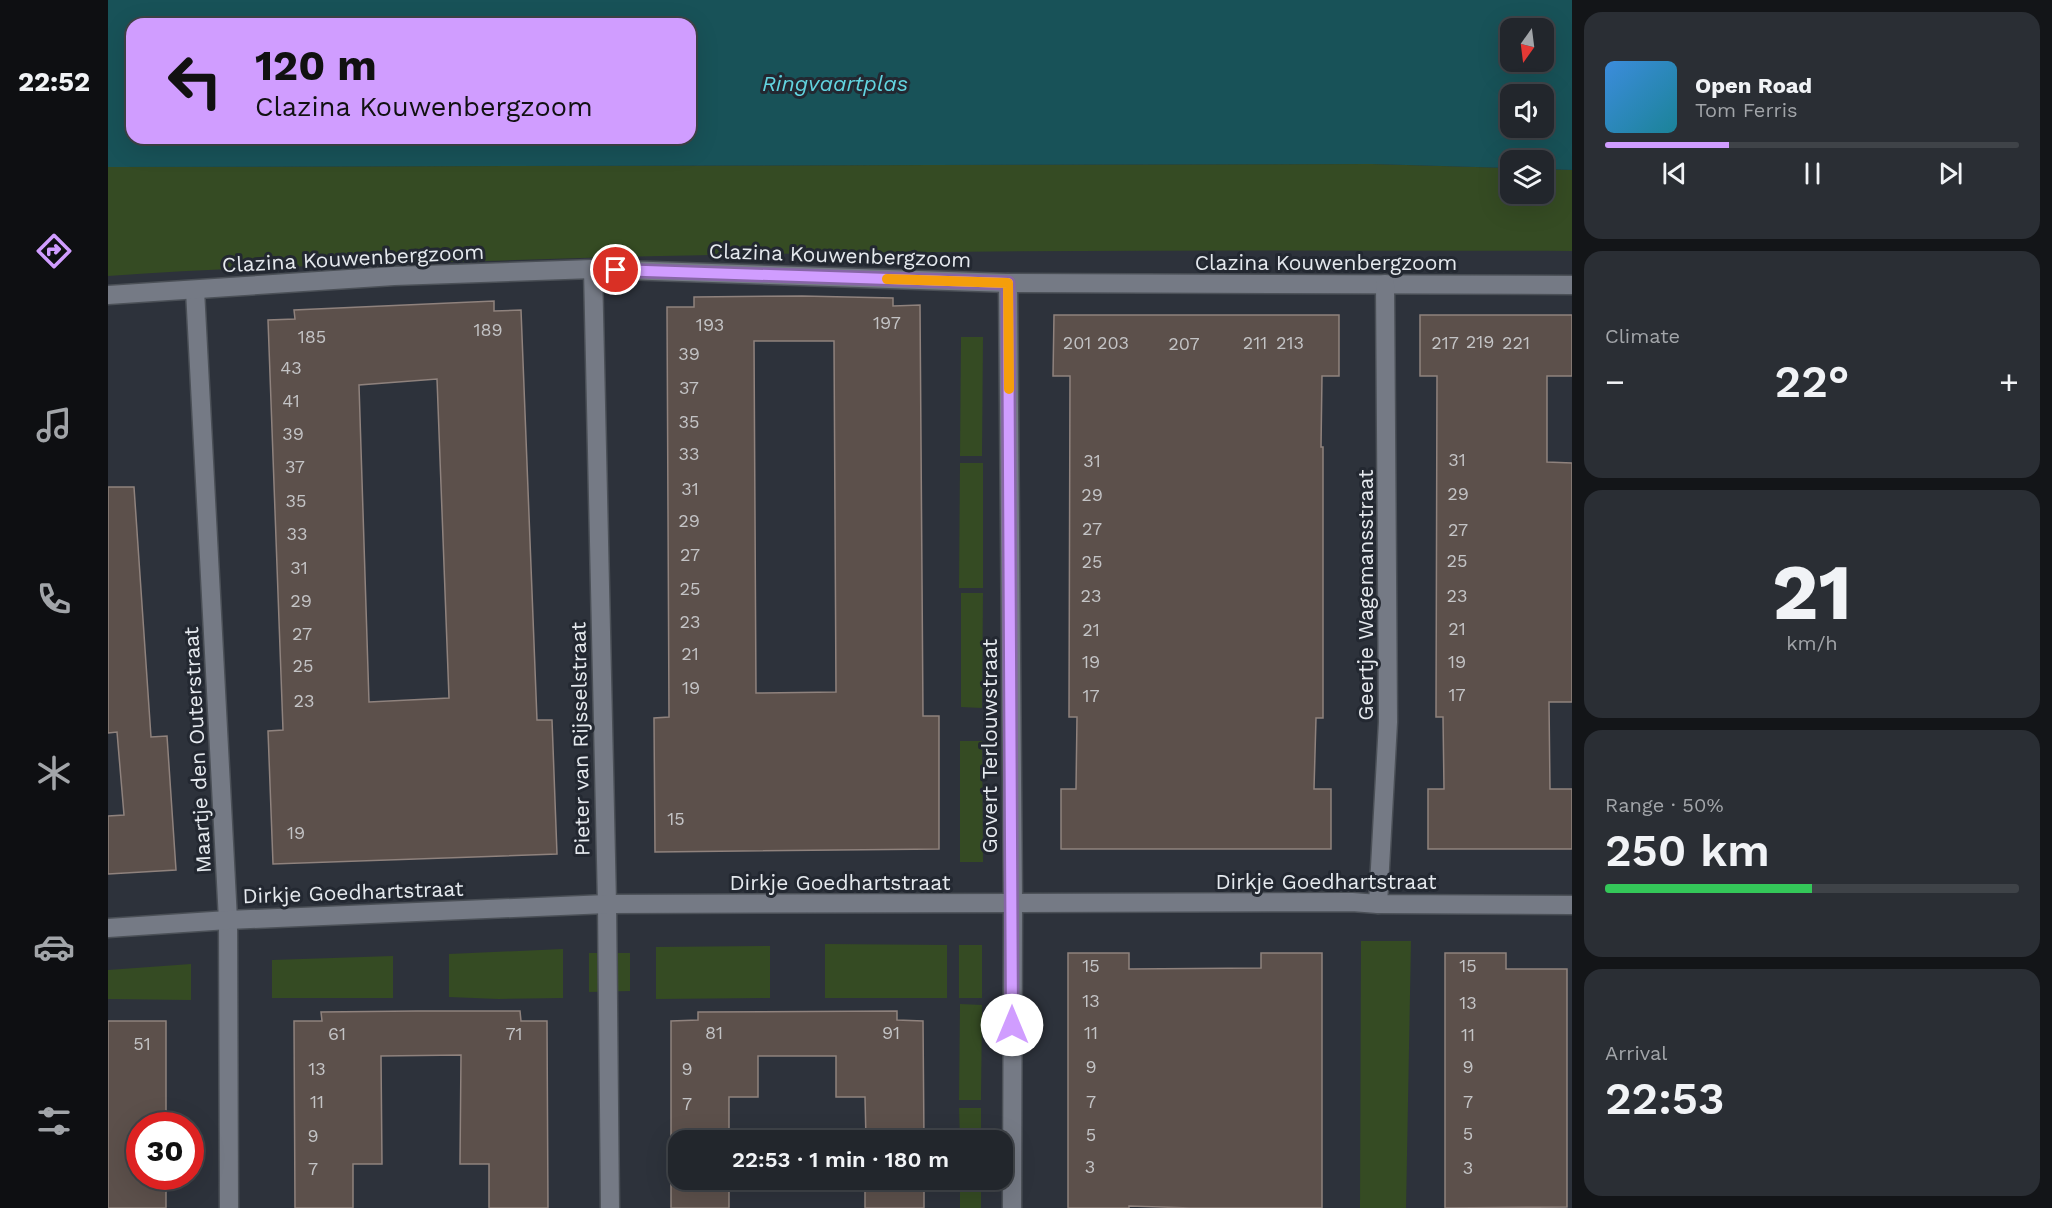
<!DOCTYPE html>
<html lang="en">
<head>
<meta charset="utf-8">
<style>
  :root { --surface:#22262c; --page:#2a2e34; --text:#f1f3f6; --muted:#a2a5a9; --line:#3f4348; --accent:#d09dff }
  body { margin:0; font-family:"Work Sans",sans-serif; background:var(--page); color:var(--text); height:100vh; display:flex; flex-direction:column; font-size:22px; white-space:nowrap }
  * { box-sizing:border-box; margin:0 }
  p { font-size:20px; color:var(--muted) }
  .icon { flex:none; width:33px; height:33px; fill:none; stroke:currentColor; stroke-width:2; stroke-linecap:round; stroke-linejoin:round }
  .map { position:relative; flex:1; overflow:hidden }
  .side { display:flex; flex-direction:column; gap:12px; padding:12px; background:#131518; width:480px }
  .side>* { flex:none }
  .guide { position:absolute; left:18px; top:18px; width:570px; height:126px; border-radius:18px; box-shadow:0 6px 24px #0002,0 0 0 2px var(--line); background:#d09dff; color:#111; overflow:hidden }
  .needle { width:39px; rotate:194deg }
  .fabs { position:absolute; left:1392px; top:18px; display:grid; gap:12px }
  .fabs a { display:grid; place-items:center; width:54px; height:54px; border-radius:12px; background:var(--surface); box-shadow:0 6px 24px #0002,0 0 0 2px var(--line); font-size:30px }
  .speed { position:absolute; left:18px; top:1112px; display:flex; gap:12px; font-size:30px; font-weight:700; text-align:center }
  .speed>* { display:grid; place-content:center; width:78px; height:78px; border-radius:50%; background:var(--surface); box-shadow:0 6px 24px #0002,0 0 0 2px var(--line); line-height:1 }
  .speed .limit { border:9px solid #d22; background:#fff; color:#111 }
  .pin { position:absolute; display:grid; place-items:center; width:51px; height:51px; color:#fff; margin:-26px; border:3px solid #fff; border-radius:50%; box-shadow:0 2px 6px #0007 }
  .me { position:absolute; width:66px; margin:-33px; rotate:0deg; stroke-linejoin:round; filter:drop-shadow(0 0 4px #0008) }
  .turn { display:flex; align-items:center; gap:21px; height:126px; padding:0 30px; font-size:27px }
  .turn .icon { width:78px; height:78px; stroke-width:2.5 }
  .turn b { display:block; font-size:42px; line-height:51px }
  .big { font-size:45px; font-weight:600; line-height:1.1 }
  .side .widget { flex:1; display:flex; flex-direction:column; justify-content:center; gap:9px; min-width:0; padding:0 21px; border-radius:18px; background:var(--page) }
  .side .dial { align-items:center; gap:0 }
  .dial b { font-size:78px; line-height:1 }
  .song { display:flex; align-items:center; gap:18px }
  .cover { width:72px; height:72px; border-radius:9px; background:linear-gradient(135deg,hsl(210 70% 55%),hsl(190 70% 35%)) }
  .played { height:6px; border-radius:3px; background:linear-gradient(90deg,var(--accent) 30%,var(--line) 30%) }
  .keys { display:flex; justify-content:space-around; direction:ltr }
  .heat { display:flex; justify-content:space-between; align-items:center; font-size:33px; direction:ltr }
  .charge { height:9px; border-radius:4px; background:linear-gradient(90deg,#34c759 50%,var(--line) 0) }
  .trip { position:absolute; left:560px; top:1130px; width:345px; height:60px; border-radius:18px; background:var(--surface); box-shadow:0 6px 24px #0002,0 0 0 2px var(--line); font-weight:600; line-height:60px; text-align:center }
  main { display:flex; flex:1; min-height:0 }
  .dock { display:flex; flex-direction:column; width:108px; justify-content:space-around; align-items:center; background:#0e0f12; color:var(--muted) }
  .dock .icon { width:42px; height:42px }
  .dock .on { color:var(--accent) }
  .dock b { font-size:27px; color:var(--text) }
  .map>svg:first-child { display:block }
</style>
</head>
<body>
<main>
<nav class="dock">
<b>22:52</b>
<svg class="icon on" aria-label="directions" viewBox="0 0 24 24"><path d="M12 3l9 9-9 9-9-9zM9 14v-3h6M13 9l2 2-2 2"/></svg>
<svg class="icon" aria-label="music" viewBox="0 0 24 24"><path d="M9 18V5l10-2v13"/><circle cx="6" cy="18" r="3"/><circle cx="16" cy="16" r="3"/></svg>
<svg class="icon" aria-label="phone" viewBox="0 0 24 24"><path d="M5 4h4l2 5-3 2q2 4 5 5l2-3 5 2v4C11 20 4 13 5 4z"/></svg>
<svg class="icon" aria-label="climate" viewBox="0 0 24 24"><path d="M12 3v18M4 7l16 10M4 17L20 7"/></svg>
<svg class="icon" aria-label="car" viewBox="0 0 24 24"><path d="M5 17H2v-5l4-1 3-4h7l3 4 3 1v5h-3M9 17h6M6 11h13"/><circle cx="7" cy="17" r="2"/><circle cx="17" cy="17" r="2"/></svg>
<svg class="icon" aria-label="filters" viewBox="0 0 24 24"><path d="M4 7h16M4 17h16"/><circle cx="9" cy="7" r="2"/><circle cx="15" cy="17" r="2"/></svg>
</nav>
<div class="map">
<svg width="1464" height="1208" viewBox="0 0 1464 1208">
  <rect width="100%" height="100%" fill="#2d323b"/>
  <g fill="#354b23">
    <path d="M 1264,164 L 1402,168 L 1402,194 L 1436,194 L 1436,169 L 1464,170 L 1464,251 C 1101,250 738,249 375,261 C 250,265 125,267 0,276 L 0,167 Z"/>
    <polygon points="853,337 875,337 874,456 852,456"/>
    <polygon points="852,463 875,463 875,588 851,588"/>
    <polygon points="853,593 875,593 874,708 853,707"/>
    <polygon points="852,741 874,741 875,862 852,862"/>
    <polygon points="1253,941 1303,941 1298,1208 1252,1208"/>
    <polygon points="717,944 839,945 839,998 717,998"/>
    <rect x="851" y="945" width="23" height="53"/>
    <polygon points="662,946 662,998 548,999 548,947"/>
    <polygon points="455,949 455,998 391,999 341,997 341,954"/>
    <polygon points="481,953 522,953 522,991 481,992"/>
    <polygon points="285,956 285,998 164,998 164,960"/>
    <polygon points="83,964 83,1000 0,999 0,970"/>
    <polygon points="852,1004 874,1005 873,1100 851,1100"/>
    <polygon points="851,1108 873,1108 873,1140 852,1140"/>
    <rect x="852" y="1179" width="21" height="29"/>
  </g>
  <path fill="#185258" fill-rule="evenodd" d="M 0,0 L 1464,0 L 1464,170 L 1436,169 L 1436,160 L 1402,160 L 1402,168 L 1264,164 L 0,167 ZM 24,24 L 582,24 L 582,138 L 24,138 ZM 1402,28 L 1436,28 L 1436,62 L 1402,62 ZM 1402,94 L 1436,94 L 1436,128 L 1402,128 Z"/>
  <g fill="#5c504b" stroke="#8f827d" stroke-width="1.5" fill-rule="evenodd">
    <path d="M 694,296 L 785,298 L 785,306 L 812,305 L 815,716 L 831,716 L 831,849 L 547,852 L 546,718 L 561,717 L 559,307 L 586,307 L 586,297 ZM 646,341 L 726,341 L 728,692 L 648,693 Z"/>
    <path d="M 386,301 L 386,311 L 413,310 L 429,720 L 444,720 L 449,854 L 165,864 L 160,731 L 175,730 L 160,320 L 187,319 L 186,310 ZM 329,379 L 341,698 L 261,702 L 251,385 Z"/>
    <polygon points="946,315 1231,315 1231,376 1214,376 1213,447 1215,447 1215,718 1208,718 1206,789 1223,789 1223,849 953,849 953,789 968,789 969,717 961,717 962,376 945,376"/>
    <polygon points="1312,315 1464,315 1464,376 1439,376 1439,462 1464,463 1464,702 1441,702 1442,789 1464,789 1464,849 1320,849 1320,789 1336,789 1335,717 1328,717 1329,376 1312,376"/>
    <polygon points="0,487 26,487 43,737 59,736 68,870 0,874 0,816 16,815 9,732 0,733"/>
    <polygon points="960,953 1021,953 1021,969 1153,968 1153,953 1214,953 1214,1208 1083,1208 1021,1206 1021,1208 960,1208"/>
    <polygon points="1337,953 1398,953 1398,969 1459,969 1459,1207 1337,1208"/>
    <polygon points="309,1011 412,1011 413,1021 439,1021 440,1208 381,1208 381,1164 352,1164 353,1055 273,1056 274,1164 245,1164 245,1208 187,1208 186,1021 214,1021 213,1012"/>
    <polygon points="789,1011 789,1020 815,1021 816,1140 758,1140 757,1097 728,1097 728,1056 650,1056 650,1097 621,1097 621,1140 570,1140 570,1179 621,1179 621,1208 563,1208 563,1021 590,1020 590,1012"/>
    <polygon points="0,1021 58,1021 58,1125 32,1125 32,1176 58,1176 58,1208 0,1208"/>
    <rect x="757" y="1179" width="59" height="29"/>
  </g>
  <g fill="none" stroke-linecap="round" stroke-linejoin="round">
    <g stroke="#4b5057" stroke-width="21">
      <g id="street">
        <polyline points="485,269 499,904 502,1208"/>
        <polyline points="900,283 905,904 904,1208"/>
        <polyline points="87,290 120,920 121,1208"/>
        <polyline points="0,295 286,276 485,269 900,283 1464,285"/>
        <polyline points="1270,904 1280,722 1277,284"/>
        <polyline points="0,928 120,920 499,904 1244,902 1270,904 1464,905"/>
      </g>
    </g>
    <use href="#street" stroke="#757a85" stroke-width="18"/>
  </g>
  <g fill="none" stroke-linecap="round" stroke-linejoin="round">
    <g stroke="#8766a6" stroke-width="15">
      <polyline id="route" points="508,270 900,283 904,1025"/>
    </g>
    <use href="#route" stroke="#d09dff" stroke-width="10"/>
    <polyline stroke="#f59e0b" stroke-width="10" points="779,279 900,283 901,389"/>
  </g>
  <g text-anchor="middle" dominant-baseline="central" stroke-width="6" stroke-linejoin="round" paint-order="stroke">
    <g font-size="18" fill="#c3c3c5">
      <text x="779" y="322">197</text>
      <text x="602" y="324">193</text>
      <text x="380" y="329">189</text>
      <text x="204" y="336">185</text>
      <text x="1372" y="341">219</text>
      <text x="969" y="342">201</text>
      <text x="1005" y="342">203</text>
      <text x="1147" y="342">211</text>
      <text x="1182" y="342">213</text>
      <text x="1337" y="342">217</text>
      <text x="1408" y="342">221</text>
      <text x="1076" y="343">207</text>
      <text x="581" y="353">39</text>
      <text x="183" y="367">43</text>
      <text x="581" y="387">37</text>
      <text x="183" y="400">41</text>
      <text x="581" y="421">35</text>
      <text x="185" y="433">39</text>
      <text x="581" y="453">33</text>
      <text x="1349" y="459">31</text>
      <text x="984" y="460">31</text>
      <text x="187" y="466">37</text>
      <text x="582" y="488">31</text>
      <text x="1350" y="493">29</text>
      <text x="984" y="494">29</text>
      <text x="188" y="500">35</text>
      <text x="581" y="520">29</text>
      <text x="984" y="528">27</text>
      <text x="1350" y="529">27</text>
      <text x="189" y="533">33</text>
      <text x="582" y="554">27</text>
      <text x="1349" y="560">25</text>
      <text x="984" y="561">25</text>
      <text x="191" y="567">31</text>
      <text x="582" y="588">25</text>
      <text x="983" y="595">23</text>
      <text x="1349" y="595">23</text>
      <text x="193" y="600">29</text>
      <text x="582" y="621">23</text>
      <text x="1349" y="628">21</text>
      <text x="983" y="629">21</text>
      <text x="194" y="633">27</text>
      <text x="582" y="653">21</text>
      <text x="983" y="661">19</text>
      <text x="1349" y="661">19</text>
      <text x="195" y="665">25</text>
      <text x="583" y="687">19</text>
      <text x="1349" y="694">17</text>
      <text x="983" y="695">17</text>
      <text x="196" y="700">23</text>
      <text x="568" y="818">15</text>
      <text x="188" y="832">19</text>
      <text x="983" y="965">15</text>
      <text x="1360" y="965">15</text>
      <text x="983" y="1000">13</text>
      <text x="1360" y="1002">13</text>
      <text x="606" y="1032">81</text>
      <text x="783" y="1032">91</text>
      <text x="983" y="1032">11</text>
      <text x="229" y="1033">61</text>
      <text x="406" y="1033">71</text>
      <text x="1360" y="1034">11</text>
      <text x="34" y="1043">51</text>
      <text x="983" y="1066">9</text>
      <text x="1360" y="1066">9</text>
      <text x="209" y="1068">13</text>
      <text x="579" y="1068">9</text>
      <text x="209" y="1101">11</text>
      <text x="983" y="1101">7</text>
      <text x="1360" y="1101">7</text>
      <text x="579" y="1103">7</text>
      <text x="1360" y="1133">5</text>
      <text x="983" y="1134">5</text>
      <text x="205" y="1135">9</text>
      <text x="982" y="1166">3</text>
      <text x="1360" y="1167">3</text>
      <text x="205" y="1168">7</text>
    </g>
    <g font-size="21" fill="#e5e9ee" stroke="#232831">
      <text transform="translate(732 255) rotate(2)">Clazina Kouwenbergzoom</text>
      <text transform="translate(245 258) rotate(-3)">Clazina Kouwenbergzoom</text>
      <text x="1218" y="262">Clazina Kouwenbergzoom</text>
      <text transform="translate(1257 595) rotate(-90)">Geertje Wagemansstraat</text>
      <text transform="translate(472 739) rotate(-91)">Pieter van Rijsselstraat</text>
      <text transform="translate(881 746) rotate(-90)">Govert Terlouwstraat</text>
      <text transform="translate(89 750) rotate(-93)">Maartje den Outerstraat</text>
      <text x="1218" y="881">Dirkje Goedhartstraat</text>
      <text x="732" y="882">Dirkje Goedhartstraat</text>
      <text transform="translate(245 892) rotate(-2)">Dirkje Goedhartstraat</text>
    </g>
    <g font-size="22" font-style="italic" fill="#62d4e0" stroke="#232831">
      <text x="727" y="83">Ringvaartplas</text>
    </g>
  </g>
</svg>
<div class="fabs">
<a><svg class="needle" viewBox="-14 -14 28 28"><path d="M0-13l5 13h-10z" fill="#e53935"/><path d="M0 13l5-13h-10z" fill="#a2a5a9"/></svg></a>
<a><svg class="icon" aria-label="sound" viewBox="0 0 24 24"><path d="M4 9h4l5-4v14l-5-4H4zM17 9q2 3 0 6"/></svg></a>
<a><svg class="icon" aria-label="layers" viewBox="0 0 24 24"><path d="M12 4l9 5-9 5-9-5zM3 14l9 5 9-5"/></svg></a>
</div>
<div class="speed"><div class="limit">30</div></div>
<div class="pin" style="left:508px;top:270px;background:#d93025"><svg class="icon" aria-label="arrive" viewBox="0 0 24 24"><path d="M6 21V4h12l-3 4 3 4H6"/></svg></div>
<svg class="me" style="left:904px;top:1025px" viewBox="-20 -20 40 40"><circle r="19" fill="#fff"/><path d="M0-13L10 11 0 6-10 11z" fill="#d09dff"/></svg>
<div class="trip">22:53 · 1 min · 180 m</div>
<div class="guide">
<div class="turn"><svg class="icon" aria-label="left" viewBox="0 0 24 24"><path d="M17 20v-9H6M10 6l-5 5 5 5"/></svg><div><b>120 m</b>Clazina Kouwenbergzoom</div></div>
</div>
</div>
<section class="side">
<div class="widget">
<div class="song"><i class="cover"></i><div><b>Open Road</b><p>Tom Ferris</p></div></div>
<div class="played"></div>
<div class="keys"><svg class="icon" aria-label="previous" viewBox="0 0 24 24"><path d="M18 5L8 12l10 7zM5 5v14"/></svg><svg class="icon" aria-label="pause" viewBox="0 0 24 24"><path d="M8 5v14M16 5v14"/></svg><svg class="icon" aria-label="next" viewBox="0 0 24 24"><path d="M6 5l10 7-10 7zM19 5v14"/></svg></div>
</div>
<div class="widget"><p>Climate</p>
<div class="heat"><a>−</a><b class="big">22°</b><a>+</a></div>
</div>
<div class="widget dial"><b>21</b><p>km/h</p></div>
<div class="widget"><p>Range · 50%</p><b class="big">250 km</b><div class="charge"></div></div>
<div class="widget"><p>Arrival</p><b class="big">22:53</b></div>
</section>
</main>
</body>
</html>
